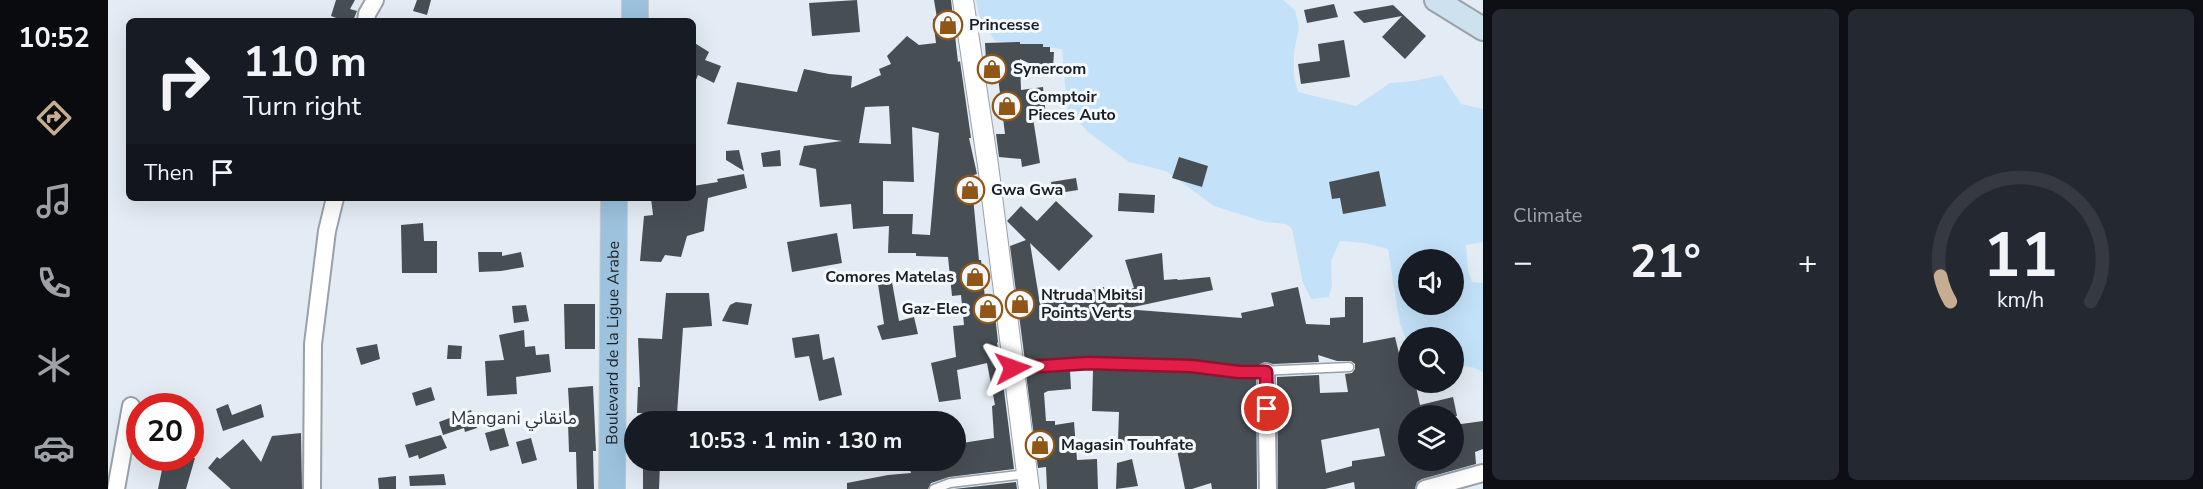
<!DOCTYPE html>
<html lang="en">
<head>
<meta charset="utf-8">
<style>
  :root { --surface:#171b24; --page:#242831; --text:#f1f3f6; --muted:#9ea1a6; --line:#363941; --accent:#c6ac91 }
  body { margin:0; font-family:"Nunito Sans","Noto Sans Arabic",sans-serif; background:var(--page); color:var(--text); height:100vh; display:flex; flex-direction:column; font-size:22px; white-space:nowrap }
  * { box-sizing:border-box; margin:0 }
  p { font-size:20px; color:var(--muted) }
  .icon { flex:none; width:33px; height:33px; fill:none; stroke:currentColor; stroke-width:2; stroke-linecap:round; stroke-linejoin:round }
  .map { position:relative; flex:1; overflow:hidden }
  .sheet { display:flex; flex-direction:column; gap:9px; padding:9px; background:#0d0f14; width:720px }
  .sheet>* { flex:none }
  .hud { position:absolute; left:18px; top:18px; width:570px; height:183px; border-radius:9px; box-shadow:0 6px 24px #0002; background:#171b24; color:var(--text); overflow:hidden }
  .buttons { position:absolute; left:1290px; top:249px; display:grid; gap:12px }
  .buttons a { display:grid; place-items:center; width:66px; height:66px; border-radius:50%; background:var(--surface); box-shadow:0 6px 24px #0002; font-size:30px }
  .speed { position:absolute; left:18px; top:393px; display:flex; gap:12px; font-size:30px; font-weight:700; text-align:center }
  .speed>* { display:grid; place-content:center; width:78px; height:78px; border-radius:50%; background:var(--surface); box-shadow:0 6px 24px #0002; line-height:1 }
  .speed .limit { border:9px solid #d22; background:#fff; color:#111 }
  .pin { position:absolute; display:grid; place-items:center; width:51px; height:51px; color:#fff; margin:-26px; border:3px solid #fff; border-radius:50%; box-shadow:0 2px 6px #0007 }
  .me { position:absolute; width:66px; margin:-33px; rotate:86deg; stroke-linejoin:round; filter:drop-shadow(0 0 4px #0008) }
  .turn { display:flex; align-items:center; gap:21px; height:126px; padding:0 18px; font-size:27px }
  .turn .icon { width:78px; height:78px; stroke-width:2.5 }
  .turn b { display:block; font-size:42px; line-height:51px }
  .then { display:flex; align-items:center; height:57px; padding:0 18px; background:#0003; gap:12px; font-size:22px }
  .big { font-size:45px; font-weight:700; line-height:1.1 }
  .sheet .card { flex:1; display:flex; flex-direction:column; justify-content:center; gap:9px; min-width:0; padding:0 21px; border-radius:9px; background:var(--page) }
  .sheet .dial { align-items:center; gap:0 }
  .dial svg { height:156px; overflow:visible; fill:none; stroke:var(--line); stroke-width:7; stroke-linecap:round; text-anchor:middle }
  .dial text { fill:var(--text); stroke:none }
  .heat { display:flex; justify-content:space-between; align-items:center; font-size:33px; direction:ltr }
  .sheet .tiles { flex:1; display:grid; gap:9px; grid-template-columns:repeat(2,1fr) }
  .trip { position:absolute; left:516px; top:411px; width:342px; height:60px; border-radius:30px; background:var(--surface); box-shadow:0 6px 24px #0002; font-weight:700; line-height:60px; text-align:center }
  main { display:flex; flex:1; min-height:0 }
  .dock { display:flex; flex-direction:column; width:108px; justify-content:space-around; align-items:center; background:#090b0e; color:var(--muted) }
  .dock .icon { width:42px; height:42px }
  .dock .on { color:var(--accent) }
  .dock b { font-size:27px; color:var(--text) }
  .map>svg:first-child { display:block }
</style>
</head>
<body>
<main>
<nav class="dock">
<b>10:52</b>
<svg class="icon on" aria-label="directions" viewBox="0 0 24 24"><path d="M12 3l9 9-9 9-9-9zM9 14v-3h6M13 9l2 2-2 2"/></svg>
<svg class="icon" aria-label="music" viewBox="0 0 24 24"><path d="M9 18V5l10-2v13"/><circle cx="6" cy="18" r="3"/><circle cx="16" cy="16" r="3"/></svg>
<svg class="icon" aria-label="phone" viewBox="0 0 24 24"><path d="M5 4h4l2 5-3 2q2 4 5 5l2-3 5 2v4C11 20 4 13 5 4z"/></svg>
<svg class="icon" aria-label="climate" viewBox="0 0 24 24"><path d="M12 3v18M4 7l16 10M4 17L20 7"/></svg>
<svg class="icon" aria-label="car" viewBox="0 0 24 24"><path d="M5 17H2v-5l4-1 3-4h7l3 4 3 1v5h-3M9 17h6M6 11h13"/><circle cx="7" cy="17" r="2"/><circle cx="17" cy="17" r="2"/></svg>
</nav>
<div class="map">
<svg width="1375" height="489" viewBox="0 0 1375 489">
  <rect width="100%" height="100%" fill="#e3ecf4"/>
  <path fill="#c3e2f9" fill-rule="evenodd" d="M 868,0 L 1175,0 L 1187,10 L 1191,27 L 1186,53 L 1186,77 L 1190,92 L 1248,106 L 1282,83 L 1306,81 L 1334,75 L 1353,104 L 1375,109 L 1375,242 L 1358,245 L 1360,271 L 1364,282 L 1375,283 L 1375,372 L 1364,367 L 1350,365 L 1346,369 L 1346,338 L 1300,338 L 1300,345 L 1292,324 L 1280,249 L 1257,243 L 1232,241 L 1223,261 L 1224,286 L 1221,297 L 1203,299 L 1195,283 L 1184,229 L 1178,224 L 1157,222 L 1106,206 L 1058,171 L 1021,162 L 980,132 L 959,108 L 954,49 L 887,41 L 871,16 ZM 1300,260 L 1346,260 L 1346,304 L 1300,304 Z"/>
  <g fill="#474f55" fill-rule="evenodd">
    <polygon points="228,0 247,0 242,9 249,11 245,21 236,21 223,16"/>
    <polygon points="309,0 323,0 319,15 305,11"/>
    <polygon points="749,0 752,32 704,36 701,3"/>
    <path d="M 826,0 L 843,0 L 850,62 L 852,61 L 863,138 L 861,138 L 869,174 L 863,176 L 867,197 L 865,197 L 871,260 L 873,260 L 877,298 L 885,297 L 890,342 L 889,343 L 892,359 L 906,469 L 841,477 L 823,483 L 820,489 L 739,489 L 739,483 L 780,475 L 803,473 L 801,466 L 819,460 L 848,460 L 848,444 L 886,438 L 884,406 L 887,405 L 879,363 L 849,370 L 853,399 L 831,402 L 823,363 L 848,357 L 845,326 L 856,325 L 853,295 L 844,296 L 840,257 L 808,256 L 808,253 L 780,253 L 781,226 L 745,229 L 743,204 L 712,207 L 708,169 L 691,165 L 696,146 L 734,141 L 619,124 L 629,82 L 689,92 L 696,69 L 721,74 L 744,76 L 743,88 L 773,75 L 771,69 L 783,64 L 779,56 L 799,36 L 811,45 L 828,43 L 825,19 L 829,18 ZM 781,106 L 783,144 L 751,143 L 757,107 ZM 804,127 L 831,133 L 822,235 L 804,234 L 805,214 L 775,214 L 775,181 L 806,182 Z"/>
    <polygon points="1226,4 1230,17 1199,23 1196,10"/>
    <polygon points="1285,5 1318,36 1297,59 1274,37 1294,16 1256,23 1245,12"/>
    <polygon points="1236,40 1242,77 1193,84 1190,64 1212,61 1210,44"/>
    <polygon points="585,42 601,52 597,60 613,66 606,83 590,75 585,87"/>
    <polygon points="912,42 912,44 935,44 935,47 942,47 942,52 946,52 945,67 927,66 912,59 913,90 935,87 938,116 925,118 932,163 914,167 913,159 891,157 888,134 897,134 890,77 879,77 877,43"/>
    <polygon points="631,150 636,171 618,160 618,151"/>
    <polygon points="672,150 673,166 655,167 653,153"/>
    <polygon points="1071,157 1100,166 1094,187 1064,178"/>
    <polygon points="1271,171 1278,206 1235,214 1232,198 1224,199 1221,182"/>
    <polygon points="636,174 639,188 600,198 596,231 579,236 573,257 557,255 553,262 532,261 536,216 545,215 543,198 585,198 585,186 610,182 609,179"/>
    <polygon points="968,178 970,190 945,194 943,182"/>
    <polygon points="1011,193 1047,195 1046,213 1010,211"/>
    <path d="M 948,201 L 985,236 L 951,271 L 922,243 L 932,304 L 962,299 L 962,297 L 979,294 L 978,291 L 996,287 L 997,297 L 1026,288 L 1017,260 L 1054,253 L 1056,280 L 1069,279 L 1070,280 L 1102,277 L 1105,290 L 1016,309 L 1134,318 L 1133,313 L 1166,306 L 1163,293 L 1190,287 L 1198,324 L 1222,325 L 1222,318 L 1237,317 L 1237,297 L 1255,297 L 1255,343 L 1287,337 L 1294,366 L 1300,365 L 1300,382 L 1307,382 L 1312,405 L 1345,397 L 1349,416 L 1300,416 L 1300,460 L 1346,460 L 1346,425 L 1375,421 L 1375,449 L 1367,452 L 1368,464 L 1314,479 L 1309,482 L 1307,489 L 1247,489 L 1246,482 L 1217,489 L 1170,489 L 1169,377 L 1211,375 L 1212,393 L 1240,392 L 1237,374 L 1244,373 L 1247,369 L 1247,364 L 1243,361 L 1229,361 L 1210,355 L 1211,362 L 1165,364 L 1157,362 L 1151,365 L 1131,366 L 1083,360 L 979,357 L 917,361 L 902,246 L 918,240 L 899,221 L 913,206 L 929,221 ZM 1271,428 L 1277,456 L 1244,461 L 1244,466 L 1218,473 L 1213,440 Z"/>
    <polygon points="315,223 316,241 329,241 329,273 294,273 293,225"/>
    <polygon points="729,233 734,263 684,272 679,242"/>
    <polygon points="370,252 394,252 394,256 413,252 416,267 393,271 371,272"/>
    <polygon points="784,282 791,321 806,317 810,334 774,340 769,326 776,324 770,284"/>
    <polygon points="558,293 601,293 604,326 575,328 569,414 529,413 530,387 532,387 530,338 554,339"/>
    <polygon points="628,302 644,304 640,325 614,321 622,305"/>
    <polygon points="456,304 487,304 487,349 457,349"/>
    <polygon points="418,305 421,321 406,323 404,306"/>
    <polygon points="416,330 417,347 427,346 428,355 441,354 443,372 408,377 409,394 379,396 377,361 396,360 391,335"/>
    <polygon points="711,334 715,360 726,357 734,395 711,401 701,356 687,358 684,338"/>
    <polygon points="269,344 272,359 253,365 248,348"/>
    <polygon points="340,345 354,346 353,359 339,359"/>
    <polygon points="985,370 1083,372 1130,378 1148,378 1149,489 1104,489 1103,483 1084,489 1077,489 1069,450 1079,448 1078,445 1048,443 1048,436 1024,436 1024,443 1010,442 1011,412 984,411"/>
    <polygon points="962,371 963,389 940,391 936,393 938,421 947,421 947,425 966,422 969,460 989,459 990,489 939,489 938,467 930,468 918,374"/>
    <polygon points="485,386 488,451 485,451 486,489 469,489 468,452 461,452 460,423 462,423 460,388"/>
    <polygon points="323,387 327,400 308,406 304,393"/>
    <polygon points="120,404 124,415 153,404 156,417 115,431 108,409"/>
    <polygon points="363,410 369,428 357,432 356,428 335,435 331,422"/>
    <polygon points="396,428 401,446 382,451 377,433"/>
    <polygon points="193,433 194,489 123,489 100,468 109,457 112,459 135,439 153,462 164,436"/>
    <polygon points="333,435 339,448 311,459 310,455 301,458 297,445"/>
    <polygon points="423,438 429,460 414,464 408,442"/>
    <polygon points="65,458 87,458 78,489 50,489 55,465 62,467"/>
    <polygon points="1024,459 1030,486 1008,489 1009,463"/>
    <polygon points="535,464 552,465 551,489 535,489"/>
    <polygon points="336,474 338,485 302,486 301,476"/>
    <polygon points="288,476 288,489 271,489 270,478"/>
    <polygon points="908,482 909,489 846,489"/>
  </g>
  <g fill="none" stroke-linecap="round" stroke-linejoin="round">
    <g stroke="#98a1a8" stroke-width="11">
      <g id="service">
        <polyline points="906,368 979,363 1083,366 1131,372 1241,367"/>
        <polyline points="826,489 842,483 919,474"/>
      </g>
    </g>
    <g stroke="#98a1a8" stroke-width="20">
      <g id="minor">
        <polyline points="258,21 259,14 267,0"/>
        <polyline points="1158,372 1160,489"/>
        <polyline points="8,489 23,406"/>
        <polyline points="204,489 205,344 219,231 227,198"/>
        <polyline points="1317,489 1375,473"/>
      </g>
    </g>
    <g stroke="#98a1a8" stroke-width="22">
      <polyline id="tertiary" points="855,0 880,165 921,489"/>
    </g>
    <g stroke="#98a1a8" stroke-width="26">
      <polyline id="secondary" points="1328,0 1375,29"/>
    </g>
    <g stroke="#c9c9ca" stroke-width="28">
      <g id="primary">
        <polyline points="527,21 527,0"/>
        <path id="s1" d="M 504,489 L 506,198"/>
      </g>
    </g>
    <use href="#service" stroke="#fff" stroke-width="8"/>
    <use href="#minor" stroke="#fff" stroke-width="16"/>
    <use href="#tertiary" stroke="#fff" stroke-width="20"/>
    <use href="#secondary" stroke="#cee1ee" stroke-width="22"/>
    <use href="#primary" stroke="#9cc2de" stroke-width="26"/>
  </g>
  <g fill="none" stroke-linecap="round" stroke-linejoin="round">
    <g stroke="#92132f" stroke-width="15">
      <polyline id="route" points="905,368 980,363 1083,366 1131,372 1158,372 1159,409"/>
    </g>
    <use href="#route" stroke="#e11d48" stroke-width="10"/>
  </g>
  <defs>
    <g id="shop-ring" transform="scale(1.5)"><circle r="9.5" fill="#f3f9fe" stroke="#915516" stroke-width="1.5"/><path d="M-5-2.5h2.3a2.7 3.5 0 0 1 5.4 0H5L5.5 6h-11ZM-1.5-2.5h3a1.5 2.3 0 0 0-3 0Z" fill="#915516"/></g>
  </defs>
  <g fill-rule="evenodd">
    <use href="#shop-ring" x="840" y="25"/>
    <use href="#shop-ring" x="884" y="69"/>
    <use href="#shop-ring" x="899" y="106"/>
    <use href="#shop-ring" x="862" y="190"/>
    <use href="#shop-ring" x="867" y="277"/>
    <use href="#shop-ring" x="912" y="304"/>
    <use href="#shop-ring" x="880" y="309"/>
    <use href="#shop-ring" x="932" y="445"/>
  </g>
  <g text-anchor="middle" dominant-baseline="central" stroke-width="6" stroke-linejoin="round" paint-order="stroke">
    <g font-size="16" font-weight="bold" fill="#1c1f22" stroke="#f3f9fe" text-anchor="start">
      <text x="861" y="25">Princesse</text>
      <text x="905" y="69">Synercom</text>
      <text x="920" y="97">Comptoir<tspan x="920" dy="18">Pieces Auto</tspan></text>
      <text x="883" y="190">Gwa Gwa</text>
      <text x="846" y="277" text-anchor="end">Comores Matelas</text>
      <text x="933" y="295">Ntruda Mbitsi<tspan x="933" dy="18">Points Verts</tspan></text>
      <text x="859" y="309" text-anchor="end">Gaz-Elec</text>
      <text x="953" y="445">Magasin Touhfate</text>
    </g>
    <g font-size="16" fill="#1c1f22" stroke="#f3f9fe">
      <text stroke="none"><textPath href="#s1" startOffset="146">Boulevard de la Ligue Arabe</textPath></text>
    </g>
    <g font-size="18" fill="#2d353a" stroke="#f3f9fe">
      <text x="406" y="418">Mangani مانقاني</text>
    </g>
  </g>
</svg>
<div class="buttons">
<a><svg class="icon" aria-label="sound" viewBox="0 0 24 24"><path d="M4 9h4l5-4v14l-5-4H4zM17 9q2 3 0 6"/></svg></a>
<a><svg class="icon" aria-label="search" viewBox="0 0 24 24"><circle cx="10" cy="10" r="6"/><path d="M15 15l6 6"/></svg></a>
<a><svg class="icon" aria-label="layers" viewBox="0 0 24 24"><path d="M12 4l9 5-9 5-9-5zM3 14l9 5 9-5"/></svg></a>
</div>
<div class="speed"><div class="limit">20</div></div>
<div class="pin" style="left:1159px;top:409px;background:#d93025"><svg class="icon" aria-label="arrive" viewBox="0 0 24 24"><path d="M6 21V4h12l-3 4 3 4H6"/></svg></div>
<svg class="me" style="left:905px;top:368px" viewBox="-20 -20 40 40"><path d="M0-17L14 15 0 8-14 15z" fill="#e11d48" stroke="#fff" stroke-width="4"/></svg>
<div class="trip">10:53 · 1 min · 130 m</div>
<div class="hud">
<div class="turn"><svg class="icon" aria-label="right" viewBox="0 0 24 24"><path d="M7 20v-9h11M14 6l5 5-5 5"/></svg><div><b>110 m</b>Turn right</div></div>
<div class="then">Then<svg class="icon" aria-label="arrive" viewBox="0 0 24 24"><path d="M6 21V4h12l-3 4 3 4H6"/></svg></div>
</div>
</div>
<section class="sheet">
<div class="tiles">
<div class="card"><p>Climate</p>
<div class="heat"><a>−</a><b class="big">21°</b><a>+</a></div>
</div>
<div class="card dial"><svg viewBox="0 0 100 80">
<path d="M14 69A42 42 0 1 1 86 69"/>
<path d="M14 69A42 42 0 0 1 9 56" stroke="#c6ac91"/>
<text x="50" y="56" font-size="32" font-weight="700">11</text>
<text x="50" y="72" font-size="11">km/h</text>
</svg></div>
</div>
</section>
</main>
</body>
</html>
